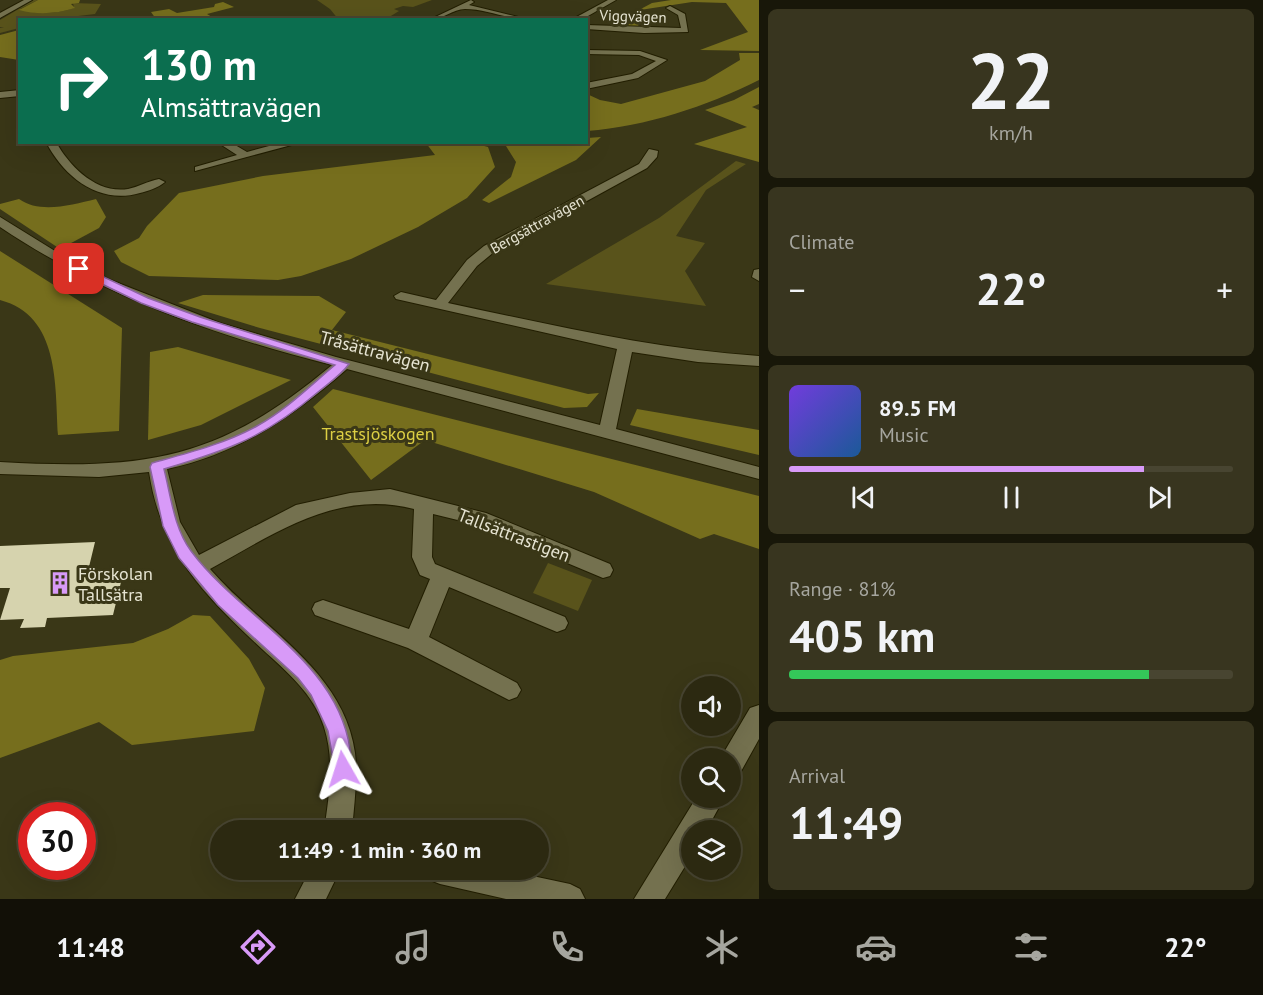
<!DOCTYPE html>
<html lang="en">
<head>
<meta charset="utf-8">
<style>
  :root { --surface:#2c2911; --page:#38351f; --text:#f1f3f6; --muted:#a6a69f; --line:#484531; --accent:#d89af8 }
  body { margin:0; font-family:"PT Sans",sans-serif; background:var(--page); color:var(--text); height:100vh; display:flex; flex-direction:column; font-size:22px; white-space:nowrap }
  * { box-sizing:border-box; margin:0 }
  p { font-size:20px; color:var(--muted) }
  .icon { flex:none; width:33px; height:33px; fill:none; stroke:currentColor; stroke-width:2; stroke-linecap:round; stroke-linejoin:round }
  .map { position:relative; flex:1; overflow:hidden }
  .panel { display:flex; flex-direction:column; gap:9px; padding:9px; background:#181709; width:504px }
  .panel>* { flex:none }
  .guide { position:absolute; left:18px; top:18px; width:570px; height:126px; border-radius:0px; box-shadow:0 6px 24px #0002,0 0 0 2px var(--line); background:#0b6e4f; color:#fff; overflow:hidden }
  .controls { position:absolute; left:681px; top:676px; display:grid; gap:12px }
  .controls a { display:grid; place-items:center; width:60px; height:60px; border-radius:50%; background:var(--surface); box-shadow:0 6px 24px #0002,0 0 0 2px var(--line); font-size:30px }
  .speed { position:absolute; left:18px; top:802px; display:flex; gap:12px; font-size:30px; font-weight:700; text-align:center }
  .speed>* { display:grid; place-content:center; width:78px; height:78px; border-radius:50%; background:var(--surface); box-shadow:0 6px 24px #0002,0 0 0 2px var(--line); line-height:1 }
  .speed .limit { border:9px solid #d22; background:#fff; color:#111 }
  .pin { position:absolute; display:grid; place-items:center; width:51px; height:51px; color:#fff; margin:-26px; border-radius:12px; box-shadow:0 3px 9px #0006 }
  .me { position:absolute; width:66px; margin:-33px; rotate:354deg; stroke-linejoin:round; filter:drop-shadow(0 0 4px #0008) }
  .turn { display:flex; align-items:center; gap:21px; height:126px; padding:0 24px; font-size:27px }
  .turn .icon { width:78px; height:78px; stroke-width:2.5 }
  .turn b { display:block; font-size:42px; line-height:51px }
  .big { font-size:45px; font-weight:700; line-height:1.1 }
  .panel .widget { flex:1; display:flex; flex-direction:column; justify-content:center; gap:9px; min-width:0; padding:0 21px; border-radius:9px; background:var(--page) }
  .panel .dial { align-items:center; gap:0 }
  .dial b { font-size:78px; line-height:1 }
  .song { display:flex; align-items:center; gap:18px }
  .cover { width:72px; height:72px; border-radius:9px; background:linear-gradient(135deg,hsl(260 70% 55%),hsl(210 70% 35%)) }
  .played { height:6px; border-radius:3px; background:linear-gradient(90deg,var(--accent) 80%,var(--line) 80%) }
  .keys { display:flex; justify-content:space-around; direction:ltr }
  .heat { display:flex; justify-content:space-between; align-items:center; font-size:33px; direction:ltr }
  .charge { height:9px; border-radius:4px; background:linear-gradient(90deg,#34c759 81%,var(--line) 0) }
  .trip { position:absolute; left:210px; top:820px; width:339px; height:60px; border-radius:30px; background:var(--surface); box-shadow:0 6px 24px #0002,0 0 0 2px var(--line); font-weight:700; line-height:60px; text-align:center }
  .dock { display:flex; height:96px; justify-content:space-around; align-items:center; background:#121007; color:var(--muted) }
  .dock .icon { width:42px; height:42px }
  .dock .selected { color:var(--accent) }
  .dock b { font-size:27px; color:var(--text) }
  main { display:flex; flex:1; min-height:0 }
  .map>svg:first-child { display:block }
</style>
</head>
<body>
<main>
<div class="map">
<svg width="759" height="899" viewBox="0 0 759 899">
  <rect width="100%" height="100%" fill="#3a3717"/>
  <g fill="#59531b">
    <path d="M 34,0 L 38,0 L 20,9 C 39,15 55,14 74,8 L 73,3 L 101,4 L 95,14 L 53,19 L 20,20 L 19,28 L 0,33 L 0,28 L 4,28 L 0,27 L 0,20 Z"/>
    <polygon points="317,0 432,0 413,7 403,6 394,9 399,11 386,19 339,20 330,9"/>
    <polygon points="736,161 746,164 706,190 676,236 705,243 685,271 706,306 546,284 659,218"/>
    <polygon points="548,563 592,580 578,611 533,593"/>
  </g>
  <g fill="#766e1d">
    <path d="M 38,0 L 80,0 L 79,3 L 71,4 L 75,8 C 55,14 38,15 19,10 Z"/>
    <polygon points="671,0 759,0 759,51 700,50 748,32 726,3 692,2 640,10 638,29 627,29 624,18 652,3"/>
    <polygon points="223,2 234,7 207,14 212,17 156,19 151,12 169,9 177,13 214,7 215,4"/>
    <polygon points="19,30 19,60 0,57 0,35"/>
    <path d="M 739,53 L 759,53 L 759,80 C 705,107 647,126 587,131 L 587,94 L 600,100 L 621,104 L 705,81 L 740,60 Z"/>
    <polygon points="759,87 759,104 752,107 759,110 759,162 694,144 747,127 705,110 734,100"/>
    <polygon points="601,137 576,160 489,203 482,200 511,177 516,162 506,146 586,142 587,138"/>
    <polygon points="426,143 473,143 488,147 495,167 467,198 418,227 351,259 301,276 278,280 149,276 121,262 114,251 139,238 147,226 179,193 263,176 435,155"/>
    <path d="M 19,199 C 40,214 71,205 96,199 L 106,217 L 99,228 L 60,249 L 0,209 L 0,204 Z"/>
    <path d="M 0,251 L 122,328 L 119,431 L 58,435 C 55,385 60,316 0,300 Z"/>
    <polygon points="203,295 319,296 346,312 332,330 588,394 599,393 587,407 564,408 260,328 178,303"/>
    <polygon points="178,347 291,380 201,425 148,440 150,352"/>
    <polygon points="333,389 759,496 759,549 714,534 700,539 594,492 425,440 371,480 313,407"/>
    <polygon points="637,409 759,430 759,455 630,425"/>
    <polygon points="193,615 210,616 249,659 265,688 254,731 132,745 99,722 0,758 0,660 13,656 133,643 168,629"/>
  </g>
  <polygon fill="#d6d3ae" points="95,542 88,571 92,571 90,579 122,578 113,615 47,618 45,627 20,628 24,619 0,620 10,588 0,588 0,546"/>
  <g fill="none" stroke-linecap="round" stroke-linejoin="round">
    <g stroke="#221e00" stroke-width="2">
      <g id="street">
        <polygon points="24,0 32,0 0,18 0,13"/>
        <path d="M 471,0 L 474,2 L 469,5 L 531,20 C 509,20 487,9 465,9 C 453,9 442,20 429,20 Z"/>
        <polygon points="608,0 616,0 581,20 571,20"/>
        <polygon points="670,6 685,14 688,32 644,33 586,29 586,25 681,28 678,15 666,8"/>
        <polygon points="586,50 640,51 667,60 638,78 586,89 586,83 632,74 656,61 639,55 586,54"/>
        <polygon points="20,90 20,96 0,98 0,92"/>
        <path d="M 46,142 L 56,142 C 70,167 97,194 128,189 C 138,187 148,181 159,179 L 165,182 C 158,188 148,191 140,193 C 99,205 64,177 46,142 Z"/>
        <polygon points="217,142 230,142 247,152 284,142 299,143 195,171 195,167 237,155"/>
        <path d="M 649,149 L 658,151 L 657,157 L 647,168 L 494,252 L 477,266 L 448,303 C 552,325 653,349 759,356 L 759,366 L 698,362 L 632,352 L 616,429 L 759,467 L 759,479 L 347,369 C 293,416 238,454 167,469 L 180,522 L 199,555 L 296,505 L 350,493 L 390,489 L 486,513 L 610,564 L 613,570 L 610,576 L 603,578 L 474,524 L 433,514 L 432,557 L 435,564 L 565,617 L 568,623 L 565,629 L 557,632 L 449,587 L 429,637 L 517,683 L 521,690 L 517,697 L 509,700 L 408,648 L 315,615 L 312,609 L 315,603 L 323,600 L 409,629 L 430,579 L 420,575 L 412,557 L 414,509 C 337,489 274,534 210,569 C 260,627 344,670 355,753 C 358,779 354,805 352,831 L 324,831 C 329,796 335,761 324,727 C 314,694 286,671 262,649 C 205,596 161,552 149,472 L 99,477 L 0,474 L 0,462 C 145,470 218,461 332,365 C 211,334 105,297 0,227 L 0,217 L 55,251 L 108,279 L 220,323 L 336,357 L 600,425 L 617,349 L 396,299 L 394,296 L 401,292 L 436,300 L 467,260 L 484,246 L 639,164 Z"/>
        <polygon points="759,269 759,281 752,277 754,270"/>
        <polygon points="759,705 759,739 739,775 730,778 730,759 720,759 750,708"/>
        <polygon points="696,798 724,798 706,831 692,831 692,855 665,899 634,899"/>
        <polygon points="310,870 340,870 326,899 295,899"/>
        <polygon points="426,870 504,870 570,884 580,889 585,899 506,899 440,884 430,880"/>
      </g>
    </g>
    <use href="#street" fill="#74714f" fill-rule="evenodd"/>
  </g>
  <path fill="#d89af8" stroke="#8c64a1" stroke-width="1.5" d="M 75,267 L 83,267 L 148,298 L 200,317 L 349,364 C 341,375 329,383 318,392 C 265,437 231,449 164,469 C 171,497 174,528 191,551 C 241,618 337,660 350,749 C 351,759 354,767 350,776 L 343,779 L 336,776 L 328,731 L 311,695 L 298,678 L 218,605 L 179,558 L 163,526 L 150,467 L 152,463 C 188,453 224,444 257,426 C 286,410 310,386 335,365 L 192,322 L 141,303 L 75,271 Z"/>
  <defs>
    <g id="building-bare" transform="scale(1.8)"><path d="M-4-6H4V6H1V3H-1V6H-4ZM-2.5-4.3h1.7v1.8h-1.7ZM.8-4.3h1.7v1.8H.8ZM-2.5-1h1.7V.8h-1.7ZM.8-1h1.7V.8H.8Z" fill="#d89af8" stroke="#3a3717" stroke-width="2.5" paint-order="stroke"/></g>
  </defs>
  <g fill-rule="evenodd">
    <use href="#building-bare" x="60" y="583"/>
  </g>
  <g text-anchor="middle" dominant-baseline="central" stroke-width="6" stroke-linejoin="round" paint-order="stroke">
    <g font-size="15" fill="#e6e4d2" stroke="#3a3717">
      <text transform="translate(633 16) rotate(2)">Viggvägen</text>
      <text transform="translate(537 224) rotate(-29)">Bergsättravägen</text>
    </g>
    <g font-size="18" fill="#e6e4d2" stroke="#3a3717">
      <text transform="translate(375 351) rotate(15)">Tråsättravägen</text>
      <text transform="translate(514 535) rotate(21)">Tallsättrastigen</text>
    </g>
    <g font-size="18" fill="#ddcf44" stroke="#3a3717">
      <text x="378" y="433">Trastsjöskogen</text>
    </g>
    <g font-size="18" fill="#e6e4d2" stroke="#3a3717" text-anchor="start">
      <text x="78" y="573">Förskolan<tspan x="78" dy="21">Tallsätra</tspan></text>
    </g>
  </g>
</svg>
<div class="controls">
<a><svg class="icon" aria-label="sound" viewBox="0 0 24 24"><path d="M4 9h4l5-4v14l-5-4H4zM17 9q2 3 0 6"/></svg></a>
<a><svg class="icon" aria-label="search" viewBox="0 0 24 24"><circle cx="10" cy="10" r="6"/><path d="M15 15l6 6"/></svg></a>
<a><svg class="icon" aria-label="layers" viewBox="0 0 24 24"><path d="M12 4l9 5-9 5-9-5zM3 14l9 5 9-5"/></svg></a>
</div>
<div class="speed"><div class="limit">30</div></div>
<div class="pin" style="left:79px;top:269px;background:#d93025"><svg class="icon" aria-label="arrive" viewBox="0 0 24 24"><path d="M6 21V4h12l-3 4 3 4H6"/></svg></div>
<svg class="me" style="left:343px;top:769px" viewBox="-20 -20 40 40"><path d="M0-17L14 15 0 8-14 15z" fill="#d89af8" stroke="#fff" stroke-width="4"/></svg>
<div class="trip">11:49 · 1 min · 360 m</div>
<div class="guide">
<div class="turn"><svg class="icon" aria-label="right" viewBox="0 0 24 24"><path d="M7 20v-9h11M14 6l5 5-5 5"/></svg><div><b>130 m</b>Almsättravägen</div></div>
</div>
</div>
<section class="panel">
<div class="widget dial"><b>22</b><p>km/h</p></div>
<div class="widget"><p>Climate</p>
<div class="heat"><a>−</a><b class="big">22°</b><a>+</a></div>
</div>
<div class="widget">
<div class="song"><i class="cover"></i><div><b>89.5 FM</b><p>Music</p></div></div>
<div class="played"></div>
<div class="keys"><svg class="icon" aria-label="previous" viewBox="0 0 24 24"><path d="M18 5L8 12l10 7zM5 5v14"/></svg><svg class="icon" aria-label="pause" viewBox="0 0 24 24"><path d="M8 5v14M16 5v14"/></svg><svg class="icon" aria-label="next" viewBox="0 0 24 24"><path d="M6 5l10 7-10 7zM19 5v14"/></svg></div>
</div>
<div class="widget"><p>Range · 81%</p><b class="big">405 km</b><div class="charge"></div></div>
<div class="widget"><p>Arrival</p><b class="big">11:49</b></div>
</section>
</main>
<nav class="dock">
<b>11:48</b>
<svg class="icon selected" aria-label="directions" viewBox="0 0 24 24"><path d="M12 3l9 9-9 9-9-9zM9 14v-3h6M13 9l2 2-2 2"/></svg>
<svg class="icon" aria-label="music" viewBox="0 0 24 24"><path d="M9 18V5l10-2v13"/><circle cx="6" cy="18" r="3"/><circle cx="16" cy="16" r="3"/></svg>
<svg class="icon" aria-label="phone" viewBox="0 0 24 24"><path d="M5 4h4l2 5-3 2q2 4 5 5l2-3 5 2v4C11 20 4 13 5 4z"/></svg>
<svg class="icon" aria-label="climate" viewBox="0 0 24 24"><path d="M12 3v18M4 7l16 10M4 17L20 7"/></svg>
<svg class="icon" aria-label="car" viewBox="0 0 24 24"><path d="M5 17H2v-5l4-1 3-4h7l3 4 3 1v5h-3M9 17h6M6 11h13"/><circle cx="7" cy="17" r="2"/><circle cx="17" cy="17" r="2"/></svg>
<svg class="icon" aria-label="filters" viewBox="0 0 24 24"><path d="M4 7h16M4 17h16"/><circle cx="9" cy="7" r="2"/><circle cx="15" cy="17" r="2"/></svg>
<b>22°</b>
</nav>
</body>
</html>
